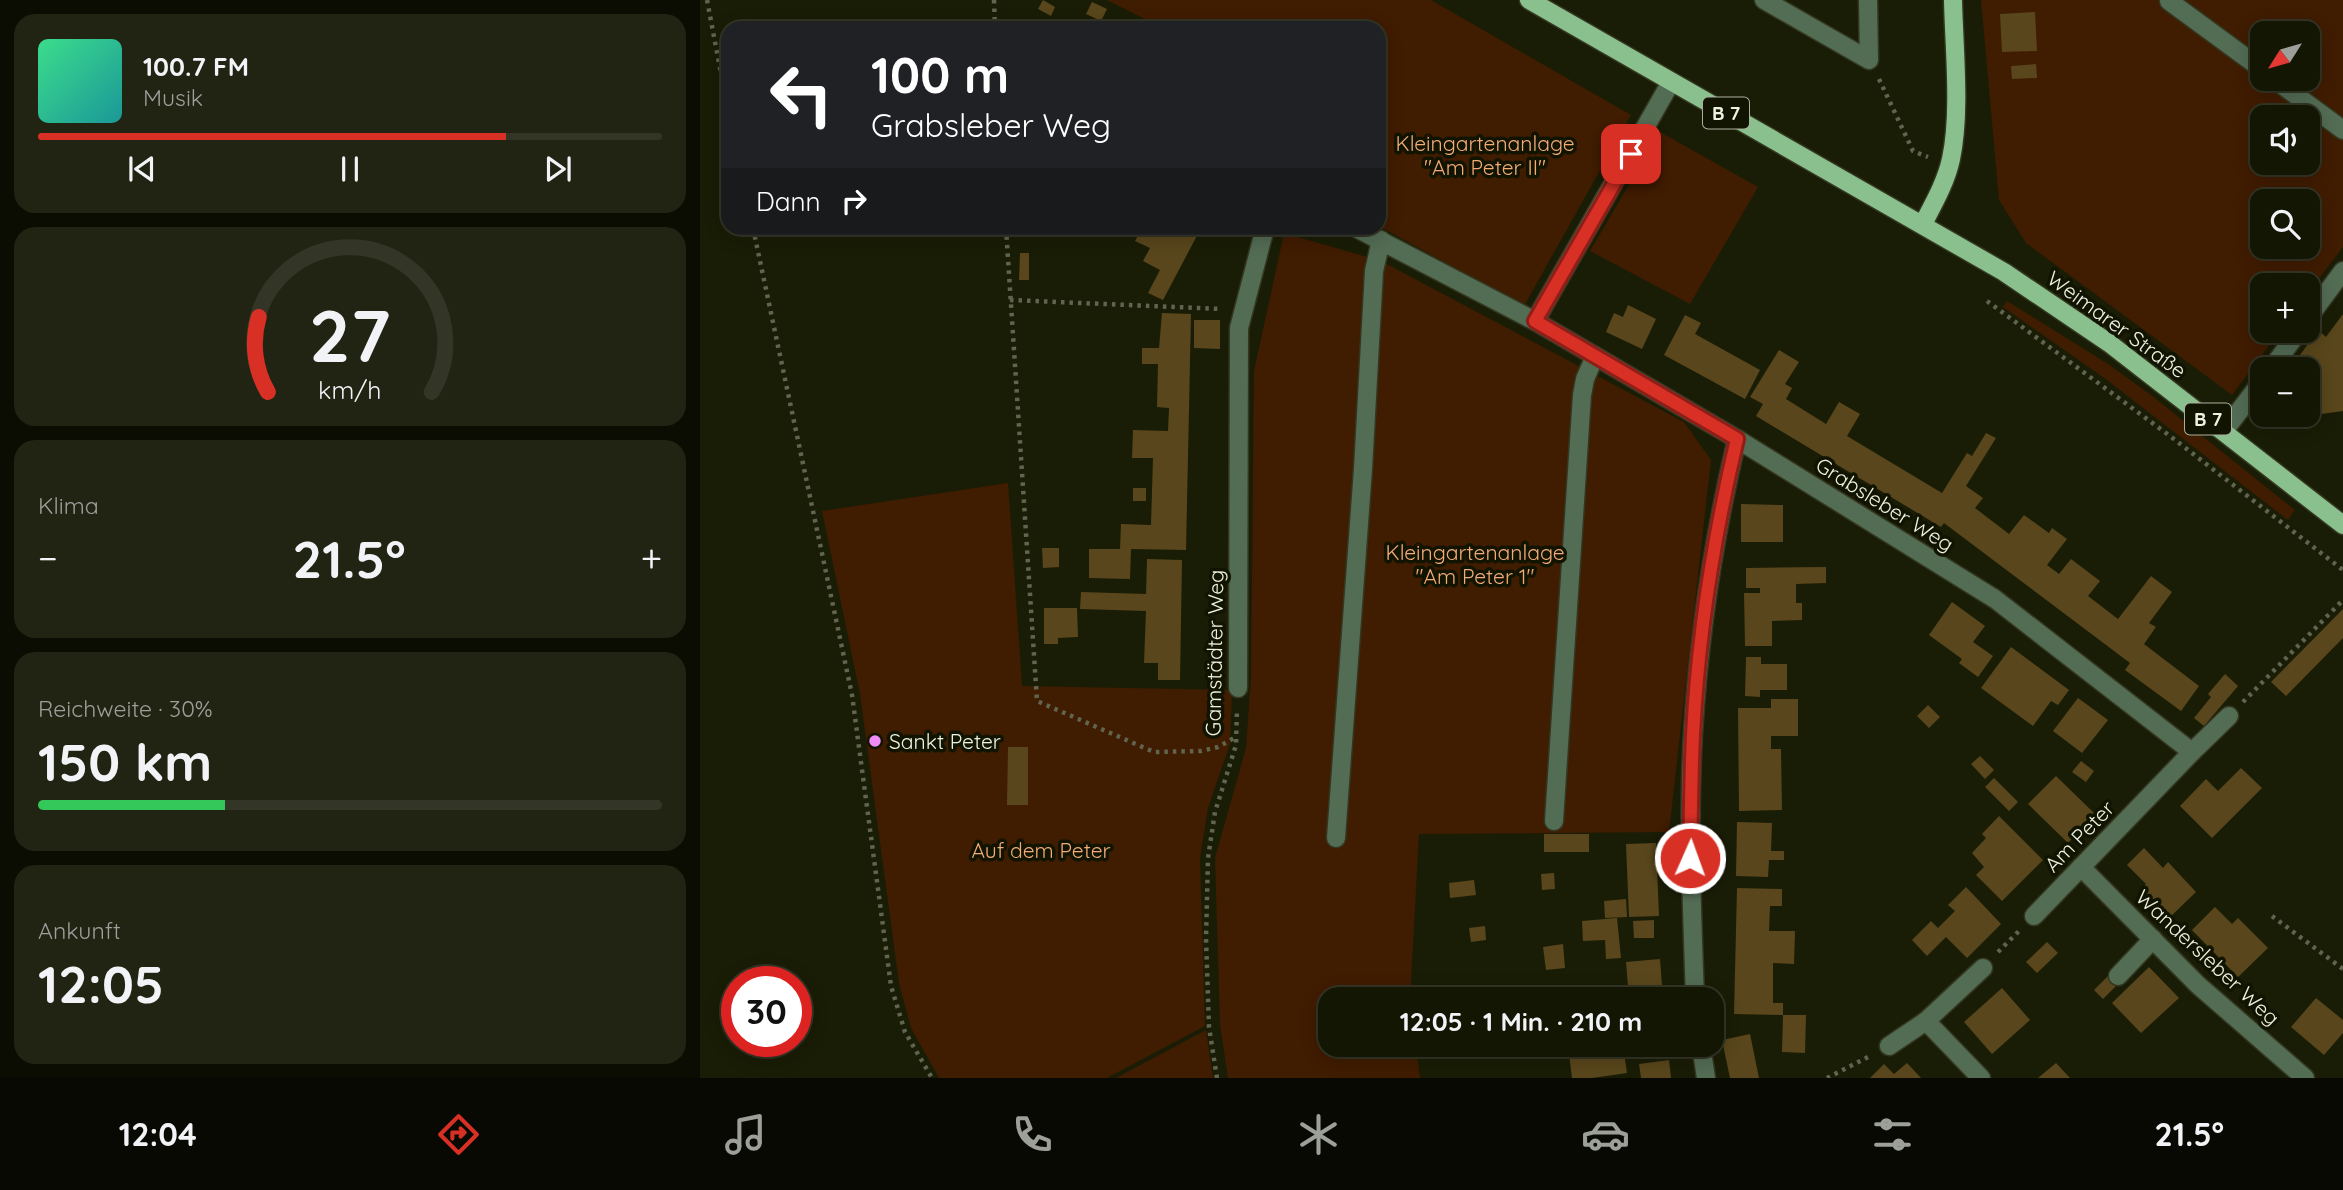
<!DOCTYPE html>
<html lang="de">
<head>
<meta charset="utf-8">
<style>
  :root { --surface:#141604; --page:#212313; --text:#f1f3f6; --muted:#9d9f9a; --line:#333526; --accent:#d93025 }
  body { margin:0; font-family:Quicksand,sans-serif; background:var(--page); color:var(--text); height:100vh; display:flex; flex-direction:column; font-size:26px; white-space:nowrap }
  * { box-sizing:border-box; margin:0 }
  p { font-size:23px; color:var(--muted) }
  .icon { flex:none; width:38px; height:38px; fill:none; stroke:currentColor; stroke-width:2; stroke-linecap:round; stroke-linejoin:round }
  .map { position:relative; flex:1; overflow:hidden }
  .panel { display:flex; flex-direction:column; gap:14px; padding:14px; background:#0b0c02; width:700px }
  .panel>* { flex:none }
  .hud { position:absolute; left:21px; top:21px; width:665px; height:214px; border-radius:21px; box-shadow:0 4px 18px #0003,0 0 0 2px var(--line); background:#202124; color:#fff; overflow:hidden }
  .needle { width:46px; rotate:233deg }
  .controls { position:absolute; left:1550px; top:21px; display:grid; gap:14px }
  .controls a { display:grid; place-items:center; width:70px; height:70px; border-radius:14px; background:var(--surface); box-shadow:0 4px 18px #0003,0 0 0 2px var(--line); font-size:35px }
  .speed { position:absolute; left:21px; top:966px; display:flex; gap:14px; font-size:35px; font-weight:700; text-align:center }
  .speed>* { display:grid; place-content:center; width:91px; height:91px; border-radius:50%; background:var(--surface); box-shadow:0 4px 18px #0003,0 0 0 2px var(--line); line-height:1 }
  .speed .limit { border:10px solid #d22; background:#fff; color:#111 }
  .pin { position:absolute; display:grid; place-items:center; width:60px; height:60px; color:#fff; margin:-30px; border-radius:14px; box-shadow:0 4px 10px #0006 }
  .me { position:absolute; width:77px; margin:-38px; rotate:2deg; stroke-linejoin:round; filter:drop-shadow(0 0 5px #0008) }
  .turn { display:flex; align-items:center; gap:24px; height:147px; padding:0 35px; font-size:32px }
  .turn .icon { width:91px; height:91px; stroke-width:2.5 }
  .turn b { display:block; font-size:49px; line-height:60px }
  .then { display:flex; align-items:center; height:66px; padding:0 35px; background:#0003; gap:14px; font-size:26px }
  .big { font-size:52px; font-weight:700; line-height:1.1 }
  .panel .card { flex:1; display:flex; flex-direction:column; justify-content:center; gap:10px; min-width:0; padding:0 24px; border-radius:21px; background:var(--page) }
  .panel .dial { align-items:center; gap:0 }
  .dial svg { height:182px; overflow:visible; fill:none; stroke:var(--line); stroke-width:7; stroke-linecap:round; text-anchor:middle }
  .dial text { fill:var(--text); stroke:none }
  .song { display:flex; align-items:center; gap:21px }
  .cover { width:84px; height:84px; border-radius:10px; background:linear-gradient(135deg,hsl(150 70% 55%),hsl(180 70% 35%)) }
  .played { height:7px; border-radius:4px; background:linear-gradient(90deg,var(--accent) 75%,var(--line) 75%) }
  .keys { display:flex; justify-content:space-around; direction:ltr }
  .heat { display:flex; justify-content:space-between; align-items:center; font-size:38px; direction:ltr }
  .charge { height:10px; border-radius:5px; background:linear-gradient(90deg,#34c759 30%,var(--line) 0) }
  .trip { position:absolute; left:618px; top:987px; width:406px; height:70px; border-radius:21px; background:var(--surface); box-shadow:0 4px 18px #0003,0 0 0 2px var(--line); font-weight:700; line-height:70px; text-align:center }
  .tabs { display:flex; height:112px; justify-content:space-around; align-items:center; background:#080902; color:var(--muted) }
  .tabs .icon { width:49px; height:49px }
  .tabs .selected { color:var(--accent) }
  .tabs b { font-size:32px; color:var(--text) }
  main { display:flex; flex:1; min-height:0 }
  .map>svg:first-child { display:block }
</style>
</head>
<body>
<main>
<section class="panel">
<div class="card">
<div class="song"><i class="cover"></i><div><b>100.7 FM</b><p>Musik</p></div></div>
<div class="played"></div>
<div class="keys"><svg class="icon" aria-label="previous" viewBox="0 0 24 24"><path d="M18 5L8 12l10 7zM5 5v14"/></svg><svg class="icon" aria-label="pause" viewBox="0 0 24 24"><path d="M8 5v14M16 5v14"/></svg><svg class="icon" aria-label="next" viewBox="0 0 24 24"><path d="M6 5l10 7-10 7zM19 5v14"/></svg></div>
</div>
<div class="card dial"><svg viewBox="0 0 100 80">
<path d="M14 69A42 42 0 1 1 86 69"/>
<path d="M14 69A42 42 0 0 1 10 36" stroke="#d93025"/>
<text x="50" y="56" font-size="32" font-weight="700">27</text>
<text x="50" y="72" font-size="11">km/h</text>
</svg></div>
<div class="card"><p>Klima</p>
<div class="heat"><a>−</a><b class="big">21.5°</b><a>+</a></div>
</div>
<div class="card"><p>Reichweite · 30%</p><b class="big">150 km</b><div class="charge"></div></div>
<div class="card"><p>Ankunft</p><b class="big">12:05</b></div>
</section>
<div class="map">
<svg width="1643" height="1078" viewBox="0 0 1643 1078">
  <rect width="100%" height="100%" fill="#1a1d05"/>
  <g fill="#401c00" fill-rule="evenodd">
    <polygon points="407,0 731,0 931,115 824,306 679,226 679,28 463,28"/>
    <path d="M 1281,0 L 1643,0 L 1643,247 L 1608,293 L 1608,285 L 1563,285 L 1563,331 L 1580,331 L 1532,395 L 1326,243 L 1299,200 ZM 1563,33 L 1608,33 L 1608,79 L 1563,79 ZM 1563,117 L 1608,117 L 1608,163 L 1563,163 ZM 1563,201 L 1608,201 L 1608,247 L 1563,247 Z"/>
    <polygon points="960,132 1058,187 990,304 890,251"/>
    <polygon points="584,233 681,261 984,422 1011,460 969,832 719,834 710,999 630,999 630,1045 716,1045 720,1078 528,1078 520,1025 515,858 546,748 551,678 554,371"/>
    <polygon points="1307,301 1408,364 1451,395 1595,510 1588,520 1407,380 1303,307"/>
    <polygon points="308,483 322,686 532,690 530,744 508,808 500,858 505,1026 407,1078 239,1078 211,1028 199,983 160,694 122,511"/>
    <polygon points="506,1030 513,1078 416,1078"/>
  </g>
  <g fill="#59461c">
    <polygon points="343,0 355,7 351,16 338,9"/>
    <polygon points="392,2 407,9 401,21 386,14"/>
    <polygon points="1335,12 1337,51 1302,52 1300,14"/>
    <polygon points="1336,64 1337,78 1312,79 1311,66"/>
    <polygon points="442,228 501,228 463,300 448,293 460,270 443,261 450,248 435,241"/>
    <polygon points="320,253 329,253 329,280 319,280"/>
    <polygon points="928,305 956,319 942,349 906,332 914,313 923,317"/>
    <polygon points="462,313 491,314 486,550 431,549 430,579 389,578 389,549 420,549 421,524 451,525 453,458 432,458 433,430 468,431 469,408 457,407 458,364 442,364 442,348 459,348"/>
    <polygon points="1643,314 1643,411 1621,414 1608,405 1608,369 1595,369 1595,362 1618,330 1626,337"/>
    <polygon points="985,315 1001,323 995,334 1060,370 1045,399 964,355"/>
    <polygon points="494,320 520,320 520,349 494,348"/>
    <polygon points="1079,350 1099,362 1085,384 1092,388 1086,399 1126,424 1139,402 1160,414 1147,436 1242,493 1267,453 1272,456 1286,433 1296,438 1266,486 1283,498 1275,508 1309,534 1324,515 1349,533 1352,528 1367,539 1347,565 1359,574 1371,559 1400,581 1388,596 1418,619 1451,576 1472,592 1449,623 1456,627 1444,644 1499,686 1481,711 1425,670 1430,663 1244,523 1241,527 1056,416 1063,404 1050,397"/>
    <rect x="433" y="488" width="13" height="13"/>
    <polygon points="1041,504 1083,505 1083,542 1041,542"/>
    <polygon points="342,548 359,548 359,567 343,568"/>
    <polygon points="447,559 482,560 480,680 458,680 458,663 444,663 446,611 380,609 381,592 446,594"/>
    <polygon points="1126,567 1126,583 1096,584 1096,603 1102,603 1102,620 1072,621 1072,646 1045,646 1044,593 1060,593 1060,588 1046,588 1046,568"/>
    <polygon points="1252,602 1285,626 1273,642 1293,656 1278,677 1259,663 1262,659 1229,635"/>
    <polygon points="344,608 377,608 378,637 358,638 358,644 344,644"/>
    <polygon points="1643,609 1643,638 1586,696 1571,682"/>
    <polygon points="1311,647 1369,690 1358,705 1351,701 1333,726 1281,688"/>
    <polygon points="1046,657 1061,657 1061,664 1087,664 1087,690 1060,690 1060,697 1045,696"/>
    <polygon points="1525,674 1538,686 1504,726 1494,718 1511,697 1508,694"/>
    <polygon points="1378,698 1408,720 1382,753 1353,731"/>
    <polygon points="1071,699 1098,699 1098,736 1071,736 1071,749 1081,749 1082,810 1039,811 1038,708 1071,708"/>
    <polygon points="1228,705 1240,717 1229,728 1217,716"/>
    <polygon points="308,747 328,747 328,805 307,805"/>
    <polygon points="1280,756 1294,770 1285,779 1271,764"/>
    <polygon points="1381,761 1394,771 1386,782 1372,772"/>
    <polygon points="1541,768 1562,788 1512,838 1480,806 1506,779 1518,791"/>
    <polygon points="1356,776 1395,814 1368,843 1328,804"/>
    <polygon points="1294,778 1318,802 1309,811 1285,787"/>
    <polygon points="1299,816 1343,860 1302,901 1276,875 1284,867 1272,853 1286,838 1282,834"/>
    <polygon points="1037,822 1072,823 1071,851 1084,851 1084,860 1069,860 1068,877 1036,876"/>
    <rect x="844" y="834" width="45" height="18"/>
    <polygon points="956,843 959,916 929,917 926,844"/>
    <polygon points="1444,848 1463,868 1468,862 1496,892 1469,918 1441,889 1446,884 1427,865"/>
    <polygon points="854,873 855,889 842,890 841,874"/>
    <polygon points="774,880 776,895 750,898 749,883"/>
    <polygon points="1266,887 1301,924 1267,958 1246,937 1227,956 1212,940 1231,921 1238,928 1255,911 1248,905"/>
    <polygon points="1037,888 1082,889 1082,906 1070,906 1069,931 1095,931 1094,964 1073,963 1073,1003 1083,1003 1083,1015 1034,1014"/>
    <polygon points="926,899 927,917 905,918 904,901"/>
    <polygon points="1515,907 1532,924 1538,918 1568,948 1538,977 1492,930"/>
    <polygon points="917,918 921,958 906,959 905,940 883,941 882,921"/>
    <polygon points="954,920 954,938 934,938 933,921"/>
    <polygon points="785,926 786,940 771,942 769,928"/>
    <polygon points="1347,942 1358,953 1337,973 1326,962"/>
    <polygon points="863,944 865,968 846,970 843,947"/>
    <polygon points="960,959 963,999 929,999 926,962"/>
    <polygon points="1449,967 1479,998 1441,1033 1412,1003"/>
    <polygon points="1411,973 1420,982 1403,999 1394,990"/>
    <polygon points="1302,988 1330,1020 1292,1054 1264,1022"/>
    <polygon points="1616,998 1643,1020 1643,1033 1624,1055 1591,1027"/>
    <polygon points="1083,1015 1106,1015 1105,1053 1082,1052"/>
    <polygon points="1050,1034 1059,1078 1030,1078 1022,1040"/>
    <polygon points="940,1045 964,1045 965,1051 942,1055"/>
    <polygon points="923,1046 927,1073 892,1078 872,1078 869,1054"/>
    <polygon points="969,1060 971,1078 941,1078 939,1064"/>
    <polygon points="1207,1063 1221,1078 1170,1078 1184,1064 1194,1074"/>
    <polygon points="1356,1063 1370,1078 1338,1078"/>
  </g>
  <g fill="none" stroke-linecap="round" stroke-linejoin="round">
    <g stroke="#343720" stroke-width="21">
      <g id="minor">
        <polyline points="1064,0 1169,60 1168,0"/>
        <polyline points="1469,1 1563,70"/>
        <polyline points="1574,79 1643,130"/>
        <polyline points="656,228 835,321 1037,439 1295,599 1492,752"/>
        <polyline points="1608,318 1643,271"/>
        <polyline points="835,321 971,82"/>
        <polyline points="1571,369 1599,331"/>
        <polyline points="1524,431 1563,380"/>
        <polyline points="538,688 539,328 565,228"/>
        <polyline points="854,821 882,395 885,379 895,356"/>
        <polyline points="636,838 663,469 674,271 681,240"/>
        <polyline points="1381,867 1498,985 1605,1078"/>
        <polyline points="1334,916 1492,752 1529,716"/>
        <polyline points="1418,976 1453,939"/>
        <path d="M 995,999 C 992,911 988,822 993,733 C 999,634 1014,536 1037,439"/>
        <polyline points="1226,1021 1281,1078"/>
        <polyline points="1001,1045 1006,1078"/>
        <polyline points="1189,1046 1226,1021 1283,968"/>
      </g>
    </g>
    <g stroke="#343720" stroke-width="21">
      <g id="major">
        <polyline points="829,0 1304,272 1409,343 1643,525"/>
        <path d="M 1223,224 C 1234,203 1246,182 1251,159 C 1261,112 1254,48 1253,0"/>
      </g>
    </g>
    <g stroke="#61644f" stroke-width="4.5" stroke-dasharray="3.5 5" stroke-linecap="butt">
      <polyline points="7,0 28,110"/>
      <polyline points="294,0 295,28"/>
      <polyline points="1179,79 1213,151 1228,157"/>
      <polyline points="53,228 152,695 191,986 205,1032 232,1078"/>
      <polyline points="306,228 337,701 454,752 501,751 518,747 536,737"/>
      <polyline points="310,300 522,309"/>
      <polyline points="1287,301 1470,436 1643,570"/>
      <polyline points="1543,702 1643,600"/>
      <polyline points="1572,916 1643,969"/>
      <polyline points="1298,952 1319,931"/>
      <polyline points="517,1078 509,1027 506,939 508,858 515,812 536,745 537,709"/>
      <polyline points="1127,1078 1170,1056"/>
    </g>
    <use href="#minor" stroke="#536c54" stroke-width="18"/>
    <use href="#major" stroke="#8ac08e" stroke-width="18"/>
  </g>
  <g fill="none" stroke-linecap="round" stroke-linejoin="round">
    <g stroke="#8d1f18" stroke-width="18">
      <path id="route" d="M 931,154 L 835,321 L 1037,439 C 1014,536 998,635 993,735 C 991,776 991,817 990,858"/>
    </g>
    <use href="#route" stroke="#d93025" stroke-width="12"/>
  </g>
  <circle fill="#ef8bf7" stroke="#111400" stroke-width="2.5" cx="175" cy="741" r="7"/>
  <g text-anchor="middle" dominant-baseline="central" stroke-width="7" stroke-linejoin="round" paint-order="stroke">
    <g fill="#111400" stroke="#acaf9e" stroke-width="2">
      <rect x="1003" y="97.5" width="46" height="31" rx="5"/>
      <rect x="1485" y="403.5" width="46" height="31" rx="5"/>
    </g>
    <g font-size="19" font-weight="bold" fill="#eff2e2">
      <text x="1026" y="113">B 7</text>
      <text x="1508" y="419">B 7</text>
    </g>
    <g font-size="21" fill="#f5ab78" stroke="#111400">
      <text x="785" y="143">Kleingartenanlage<tspan x="785" dy="24">"Am Peter II"</tspan></text>
      <text x="775" y="552">Kleingartenanlage<tspan x="775" dy="24">"Am Peter 1"</tspan></text>
      <text x="341" y="850">Auf dem Peter</text>
    </g>
    <g font-size="21" fill="#eff2e2" stroke="#111400">
      <text transform="translate(1417 324) rotate(36)">Weimarer Straße</text>
      <text transform="translate(1185 504) rotate(32)">Grabsleber Weg</text>
      <text transform="translate(514 653) rotate(-89)">Gamstädter Weg</text>
      <text transform="translate(1379 836) rotate(-46)">Am Peter</text>
      <text transform="translate(1508 957) rotate(43)">Wandersleber Weg</text>
    </g>
    <g font-size="21" fill="#eff2e2" stroke="#111400" text-anchor="start">
      <text x="189" y="741">Sankt Peter</text>
    </g>
  </g>
</svg>
<div class="controls">
<a><svg class="needle" viewBox="-14 -14 28 28"><path d="M0-13l5 13h-10z" fill="#e53935"/><path d="M0 13l5-13h-10z" fill="#9d9f9a"/></svg></a>
<a><svg class="icon" aria-label="sound" viewBox="0 0 24 24"><path d="M4 9h4l5-4v14l-5-4H4zM17 9q2 3 0 6"/></svg></a>
<a><svg class="icon" aria-label="search" viewBox="0 0 24 24"><circle cx="10" cy="10" r="6"/><path d="M15 15l6 6"/></svg></a>
<a>+</a>
<a>−</a>
</div>
<div class="speed"><div class="limit">30</div></div>
<div class="pin" style="left:931px;top:154px;background:#d93025"><svg class="icon" aria-label="arrive" viewBox="0 0 24 24"><path d="M6 21V4h12l-3 4 3 4H6"/></svg></div>
<svg class="me" style="left:990px;top:858px" viewBox="-20 -20 40 40"><circle r="17" fill="#d93025" stroke="#fff" stroke-width="3"/><path d="M0-11L8 9 0 5-8 9z" fill="#fff"/></svg>
<div class="trip">12:05 · 1 Min. · 210 m</div>
<div class="hud">
<div class="turn"><svg class="icon" aria-label="left" viewBox="0 0 24 24"><path d="M17 20v-9H6M10 6l-5 5 5 5"/></svg><div><b>100 m</b>Grabsleber Weg</div></div>
<div class="then">Dann<svg class="icon" aria-label="right" viewBox="0 0 24 24"><path d="M7 20v-9h11M14 6l5 5-5 5"/></svg></div>
</div>
</div>
</main>
<nav class="tabs">
<b>12:04</b>
<svg class="icon selected" aria-label="directions" viewBox="0 0 24 24"><path d="M12 3l9 9-9 9-9-9zM9 14v-3h6M13 9l2 2-2 2"/></svg>
<svg class="icon" aria-label="music" viewBox="0 0 24 24"><path d="M9 18V5l10-2v13"/><circle cx="6" cy="18" r="3"/><circle cx="16" cy="16" r="3"/></svg>
<svg class="icon" aria-label="phone" viewBox="0 0 24 24"><path d="M5 4h4l2 5-3 2q2 4 5 5l2-3 5 2v4C11 20 4 13 5 4z"/></svg>
<svg class="icon" aria-label="climate" viewBox="0 0 24 24"><path d="M12 3v18M4 7l16 10M4 17L20 7"/></svg>
<svg class="icon" aria-label="car" viewBox="0 0 24 24"><path d="M5 17H2v-5l4-1 3-4h7l3 4 3 1v5h-3M9 17h6M6 11h13"/><circle cx="7" cy="17" r="2"/><circle cx="17" cy="17" r="2"/></svg>
<svg class="icon" aria-label="filters" viewBox="0 0 24 24"><path d="M4 7h16M4 17h16"/><circle cx="9" cy="7" r="2"/><circle cx="15" cy="17" r="2"/></svg>
<b>21.5°</b>
</nav>
</body>
</html>
